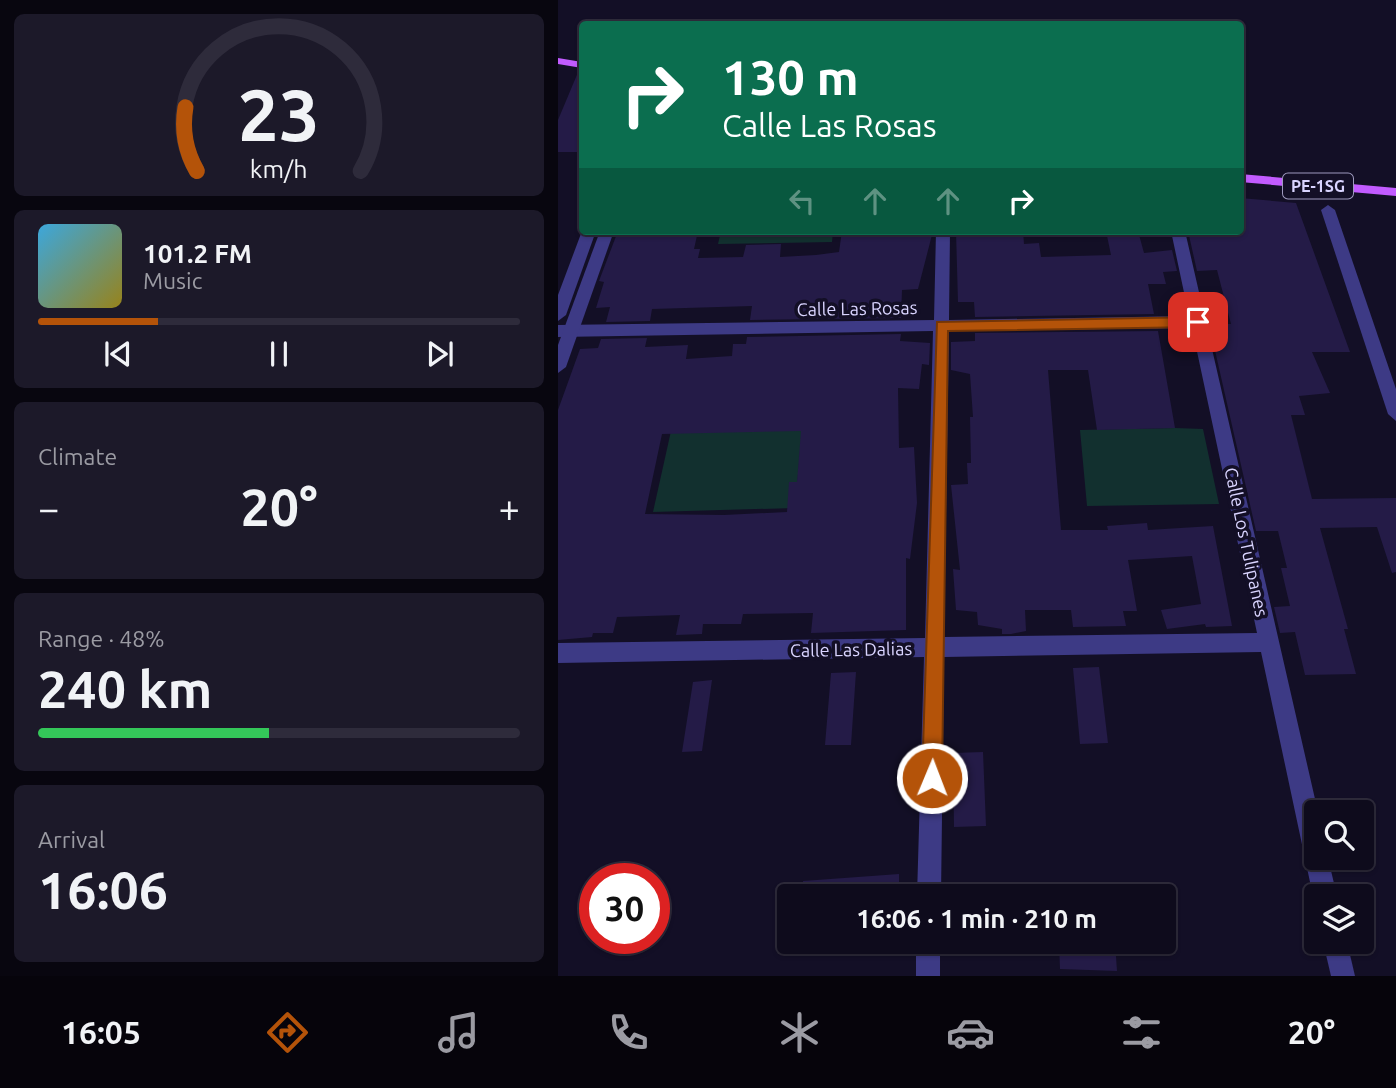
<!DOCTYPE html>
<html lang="en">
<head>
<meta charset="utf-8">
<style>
  :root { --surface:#0e0b1c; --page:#1c1929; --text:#f1f3f6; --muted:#9b9ba3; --line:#2e2b3b; --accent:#b45309 }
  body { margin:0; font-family:Ubuntu,sans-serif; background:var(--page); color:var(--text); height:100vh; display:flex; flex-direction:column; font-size:26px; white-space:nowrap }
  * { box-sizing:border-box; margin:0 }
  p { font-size:23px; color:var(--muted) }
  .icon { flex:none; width:38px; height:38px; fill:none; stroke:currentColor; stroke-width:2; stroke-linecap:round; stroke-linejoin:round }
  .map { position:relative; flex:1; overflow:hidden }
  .details { display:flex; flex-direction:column; gap:14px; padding:14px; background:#08060f; width:558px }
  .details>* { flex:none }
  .top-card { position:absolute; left:21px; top:21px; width:665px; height:214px; border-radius:7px; box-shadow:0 2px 5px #0004,0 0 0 2px var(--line); background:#0b6e4f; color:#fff; overflow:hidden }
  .fabs { position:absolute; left:746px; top:800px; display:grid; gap:14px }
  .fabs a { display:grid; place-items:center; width:70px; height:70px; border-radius:7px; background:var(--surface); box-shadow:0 2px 5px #0004,0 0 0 2px var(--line); font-size:35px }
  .speed { position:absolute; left:21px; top:863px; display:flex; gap:14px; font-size:35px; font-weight:700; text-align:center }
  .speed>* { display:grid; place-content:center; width:91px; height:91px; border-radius:50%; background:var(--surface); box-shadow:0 2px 5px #0004,0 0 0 2px var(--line); line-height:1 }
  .speed .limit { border:10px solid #d22; background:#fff; color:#111 }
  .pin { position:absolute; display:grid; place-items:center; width:60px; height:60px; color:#fff; margin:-30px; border-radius:14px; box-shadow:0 4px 10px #0006 }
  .me { position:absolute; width:77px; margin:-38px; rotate:1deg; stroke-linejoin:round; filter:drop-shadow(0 0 5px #0008) }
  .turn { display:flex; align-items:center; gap:24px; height:147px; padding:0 28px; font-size:32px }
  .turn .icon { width:91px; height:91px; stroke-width:2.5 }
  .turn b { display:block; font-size:49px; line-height:60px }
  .lanes { display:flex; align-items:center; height:66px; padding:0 28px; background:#0003; justify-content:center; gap:35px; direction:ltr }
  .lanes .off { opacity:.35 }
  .big { font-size:52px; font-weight:600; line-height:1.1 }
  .details .widget { flex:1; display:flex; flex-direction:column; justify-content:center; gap:10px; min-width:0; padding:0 24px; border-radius:10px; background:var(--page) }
  .details .dial { align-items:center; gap:0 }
  .dial svg { height:182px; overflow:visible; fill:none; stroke:var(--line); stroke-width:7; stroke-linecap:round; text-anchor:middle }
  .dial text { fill:var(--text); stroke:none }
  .song { display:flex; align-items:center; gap:21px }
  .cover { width:84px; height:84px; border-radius:10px; background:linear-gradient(135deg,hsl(200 70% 55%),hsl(50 70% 35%)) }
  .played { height:7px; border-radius:4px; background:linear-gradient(90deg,var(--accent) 25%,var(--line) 25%) }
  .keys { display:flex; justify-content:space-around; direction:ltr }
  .heat { display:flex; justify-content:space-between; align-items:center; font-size:38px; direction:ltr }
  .charge { height:10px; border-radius:5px; background:linear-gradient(90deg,#34c759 48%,var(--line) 0) }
  .trip { position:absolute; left:219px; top:884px; width:399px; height:70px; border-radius:7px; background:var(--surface); box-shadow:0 2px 5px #0004,0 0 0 2px var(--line); font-weight:600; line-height:70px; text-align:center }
  .dock { display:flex; height:112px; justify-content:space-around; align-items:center; background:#06040b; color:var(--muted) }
  .dock .icon { width:49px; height:49px }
  .dock .current { color:var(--accent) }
  .dock b { font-size:32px; color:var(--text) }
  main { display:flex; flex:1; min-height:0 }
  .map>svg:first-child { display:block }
</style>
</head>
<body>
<main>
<section class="details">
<div class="widget dial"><svg viewBox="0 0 100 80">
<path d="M14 69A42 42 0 1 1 86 69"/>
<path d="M14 69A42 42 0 0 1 9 41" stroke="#b45309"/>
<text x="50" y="56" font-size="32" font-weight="700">23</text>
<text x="50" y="72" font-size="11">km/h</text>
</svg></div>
<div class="widget">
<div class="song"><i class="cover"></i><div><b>101.2 FM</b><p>Music</p></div></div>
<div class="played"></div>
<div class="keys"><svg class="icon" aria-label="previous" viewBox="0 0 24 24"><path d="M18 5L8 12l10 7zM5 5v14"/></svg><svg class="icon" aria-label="pause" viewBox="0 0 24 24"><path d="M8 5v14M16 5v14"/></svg><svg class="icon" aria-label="next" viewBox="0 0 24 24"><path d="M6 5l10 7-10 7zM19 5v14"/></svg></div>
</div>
<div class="widget"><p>Climate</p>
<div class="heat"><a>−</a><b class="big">20°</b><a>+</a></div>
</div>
<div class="widget"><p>Range · 48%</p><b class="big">240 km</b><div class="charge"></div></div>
<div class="widget"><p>Arrival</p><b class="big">16:06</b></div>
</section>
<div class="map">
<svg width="838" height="976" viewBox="0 0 838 976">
  <rect width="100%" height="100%" fill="#130f26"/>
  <g fill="#12302f">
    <polygon points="163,231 275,231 274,242 160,244"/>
    <polygon points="617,428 645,429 661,504 529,506 522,430"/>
    <polygon points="244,430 237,508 95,512 113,431"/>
  </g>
  <g fill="#241b47" fill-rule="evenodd">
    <polygon points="21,70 24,70 24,144 21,152 0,152 0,120"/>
    <polygon points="682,198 738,203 792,352 754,352 772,393 741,396 747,415 733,415 754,499 838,498 838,572 834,573 819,527 762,528 790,629 786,629 798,674 747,675 737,632 722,633 716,607 732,606 723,568 729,568 720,531 698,531 651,324 673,324 659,270 639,271 630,231 682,231"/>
    <polygon points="60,231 140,231 136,249 142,249 140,258 185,257 188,245 223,244 222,257 258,255 281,252 284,231 375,231 360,289 344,290 343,318 192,320 194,306 94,309 92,321 48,322 52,307 38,308 46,282 41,281"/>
    <polygon points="398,231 465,231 466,244 481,243 483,257 553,255 548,231 580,231 586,253 614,250 619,271 605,272 608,284 590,284 596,314 417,317 416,302 400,302"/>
    <polygon points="600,331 617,428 539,430 530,370 490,370 503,530 550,530 549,526 589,523 590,530 655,526 674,626 648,627 647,624 609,629 603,610 643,604 634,556 570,560 579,611 565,611 568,626 515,627 513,610 467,610 468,631 453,634 444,634 444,629 420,625 419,612 398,610 395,569 402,570 393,485 410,484 409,463 413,463 412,417 415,417 412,374 393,370 393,342 417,341 417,333"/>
    <path d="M 343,334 L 342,341 L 372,343 L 371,365 L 364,364 L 361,389 L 340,388 L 341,448 L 356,447 L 359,503 L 352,559 L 348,558 L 348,630 L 253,633 L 255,613 L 185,614 L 183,624 L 145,624 L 144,634 L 118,635 L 122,615 L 59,617 L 55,633 L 35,633 L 34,637 L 0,640 L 0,410 L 22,349 L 40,348 L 43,339 L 89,338 L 87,347 L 130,345 L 128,359 L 174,356 L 175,344 L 188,344 L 189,337 ZM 243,431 L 239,482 L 231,482 L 229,512 L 166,515 L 87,514 L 104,434 Z"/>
    <polygon points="541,667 550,743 522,744 515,668"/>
    <polygon points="298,672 293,745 267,745 273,673"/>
    <polygon points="154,680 144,751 124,752 135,682"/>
    <polygon points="425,752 428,826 396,827 395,753"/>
    <polygon points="341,874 341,896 246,896 245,881"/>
    <polygon points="501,942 557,942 559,971 502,969"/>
  </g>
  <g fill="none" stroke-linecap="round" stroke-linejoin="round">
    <g fill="#3d3a85" fill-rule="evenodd">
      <polygon points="770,205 777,210 838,389 838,421 830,414 763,210"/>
      <path d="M 378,231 L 392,231 L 391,320 L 631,316 L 613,231 L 627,231 L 760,812 L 758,812 L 758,858 L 770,858 L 779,896 L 758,896 L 758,902 L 755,896 L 703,652 L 386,657 L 383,896 L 359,896 L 366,657 L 0,663 L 0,643 L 367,638 L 375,331 L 0,337 L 0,325 L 376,320 ZM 634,328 L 699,633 L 386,637 L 391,331 Z"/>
      <rect x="358" y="942" width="24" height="34"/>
      <polygon points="765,942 789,942 797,976 773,976"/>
    </g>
    <g fill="#3d3a85" fill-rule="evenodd">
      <polygon points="24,231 38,231 8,315 0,321 0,295"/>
      <polygon points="42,231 56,231 8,367 0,373 0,345"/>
    </g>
    <g fill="#c25bff" fill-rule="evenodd">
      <polygon points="0,58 24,62 24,68 0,64"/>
      <polygon points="682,174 838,188 838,196 682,182"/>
    </g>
  </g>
  <polygon fill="#b45309" stroke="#753606" stroke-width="2" points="640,317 647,322 640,327 390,331 384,778 381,785 374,788 367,785 364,778 379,322"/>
  <g text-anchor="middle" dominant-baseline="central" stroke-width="7" stroke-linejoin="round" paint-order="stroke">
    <rect fill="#130f26" stroke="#9e99be" stroke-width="2" x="725" y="173.5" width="70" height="25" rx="5"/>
    <g font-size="16" font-weight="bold" fill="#d9d4ff">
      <text x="760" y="186">PE-1SG</text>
    </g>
    <g font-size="18" fill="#d9d4ff" stroke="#130f26">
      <text transform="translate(299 308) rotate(-1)">Calle Las Rosas</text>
      <text transform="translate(689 542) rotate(78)">Calle Los Tulipanes</text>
      <text transform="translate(293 649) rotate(-1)">Calle Las Dalias</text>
    </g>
  </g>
</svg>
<div class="fabs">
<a><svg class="icon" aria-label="search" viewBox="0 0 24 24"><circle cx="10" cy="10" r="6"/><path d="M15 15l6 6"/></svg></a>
<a><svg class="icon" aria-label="layers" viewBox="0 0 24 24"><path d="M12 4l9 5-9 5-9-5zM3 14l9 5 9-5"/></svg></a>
</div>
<div class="speed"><div class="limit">30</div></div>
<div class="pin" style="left:640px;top:322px;background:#d93025"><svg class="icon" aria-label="arrive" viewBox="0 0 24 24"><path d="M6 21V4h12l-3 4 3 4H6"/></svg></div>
<svg class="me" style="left:374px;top:778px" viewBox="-20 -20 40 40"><circle r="17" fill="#b45309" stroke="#fff" stroke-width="3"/><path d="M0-11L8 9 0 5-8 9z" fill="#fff"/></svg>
<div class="trip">16:06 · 1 min · 210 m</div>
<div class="top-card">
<div class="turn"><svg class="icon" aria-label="right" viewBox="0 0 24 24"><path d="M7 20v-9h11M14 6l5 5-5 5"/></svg><div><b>130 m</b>Calle Las Rosas</div></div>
<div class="lanes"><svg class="icon off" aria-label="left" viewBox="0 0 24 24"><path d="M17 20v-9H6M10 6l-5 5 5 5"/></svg><svg class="icon off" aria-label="ahead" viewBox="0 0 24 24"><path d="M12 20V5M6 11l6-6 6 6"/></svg><svg class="icon off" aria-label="ahead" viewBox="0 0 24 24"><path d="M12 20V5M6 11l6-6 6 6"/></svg><svg class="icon" aria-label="right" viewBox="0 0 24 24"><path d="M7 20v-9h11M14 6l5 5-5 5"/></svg></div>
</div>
</div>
</main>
<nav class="dock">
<b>16:05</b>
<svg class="icon current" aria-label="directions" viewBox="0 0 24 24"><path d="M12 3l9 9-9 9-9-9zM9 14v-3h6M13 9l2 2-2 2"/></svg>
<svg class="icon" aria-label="music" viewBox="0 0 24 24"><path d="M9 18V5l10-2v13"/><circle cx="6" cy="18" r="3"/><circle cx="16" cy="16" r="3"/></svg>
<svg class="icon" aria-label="phone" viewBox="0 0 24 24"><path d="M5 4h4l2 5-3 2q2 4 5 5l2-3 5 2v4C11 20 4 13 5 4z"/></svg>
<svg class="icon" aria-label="climate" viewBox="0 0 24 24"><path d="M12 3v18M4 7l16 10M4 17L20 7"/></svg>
<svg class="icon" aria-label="car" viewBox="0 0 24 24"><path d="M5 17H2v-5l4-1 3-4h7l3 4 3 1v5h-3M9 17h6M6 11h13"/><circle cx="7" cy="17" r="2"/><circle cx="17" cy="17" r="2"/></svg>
<svg class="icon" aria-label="filters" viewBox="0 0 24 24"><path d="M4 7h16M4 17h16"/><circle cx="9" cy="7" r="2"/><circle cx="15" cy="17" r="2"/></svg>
<b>20°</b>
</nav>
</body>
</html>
